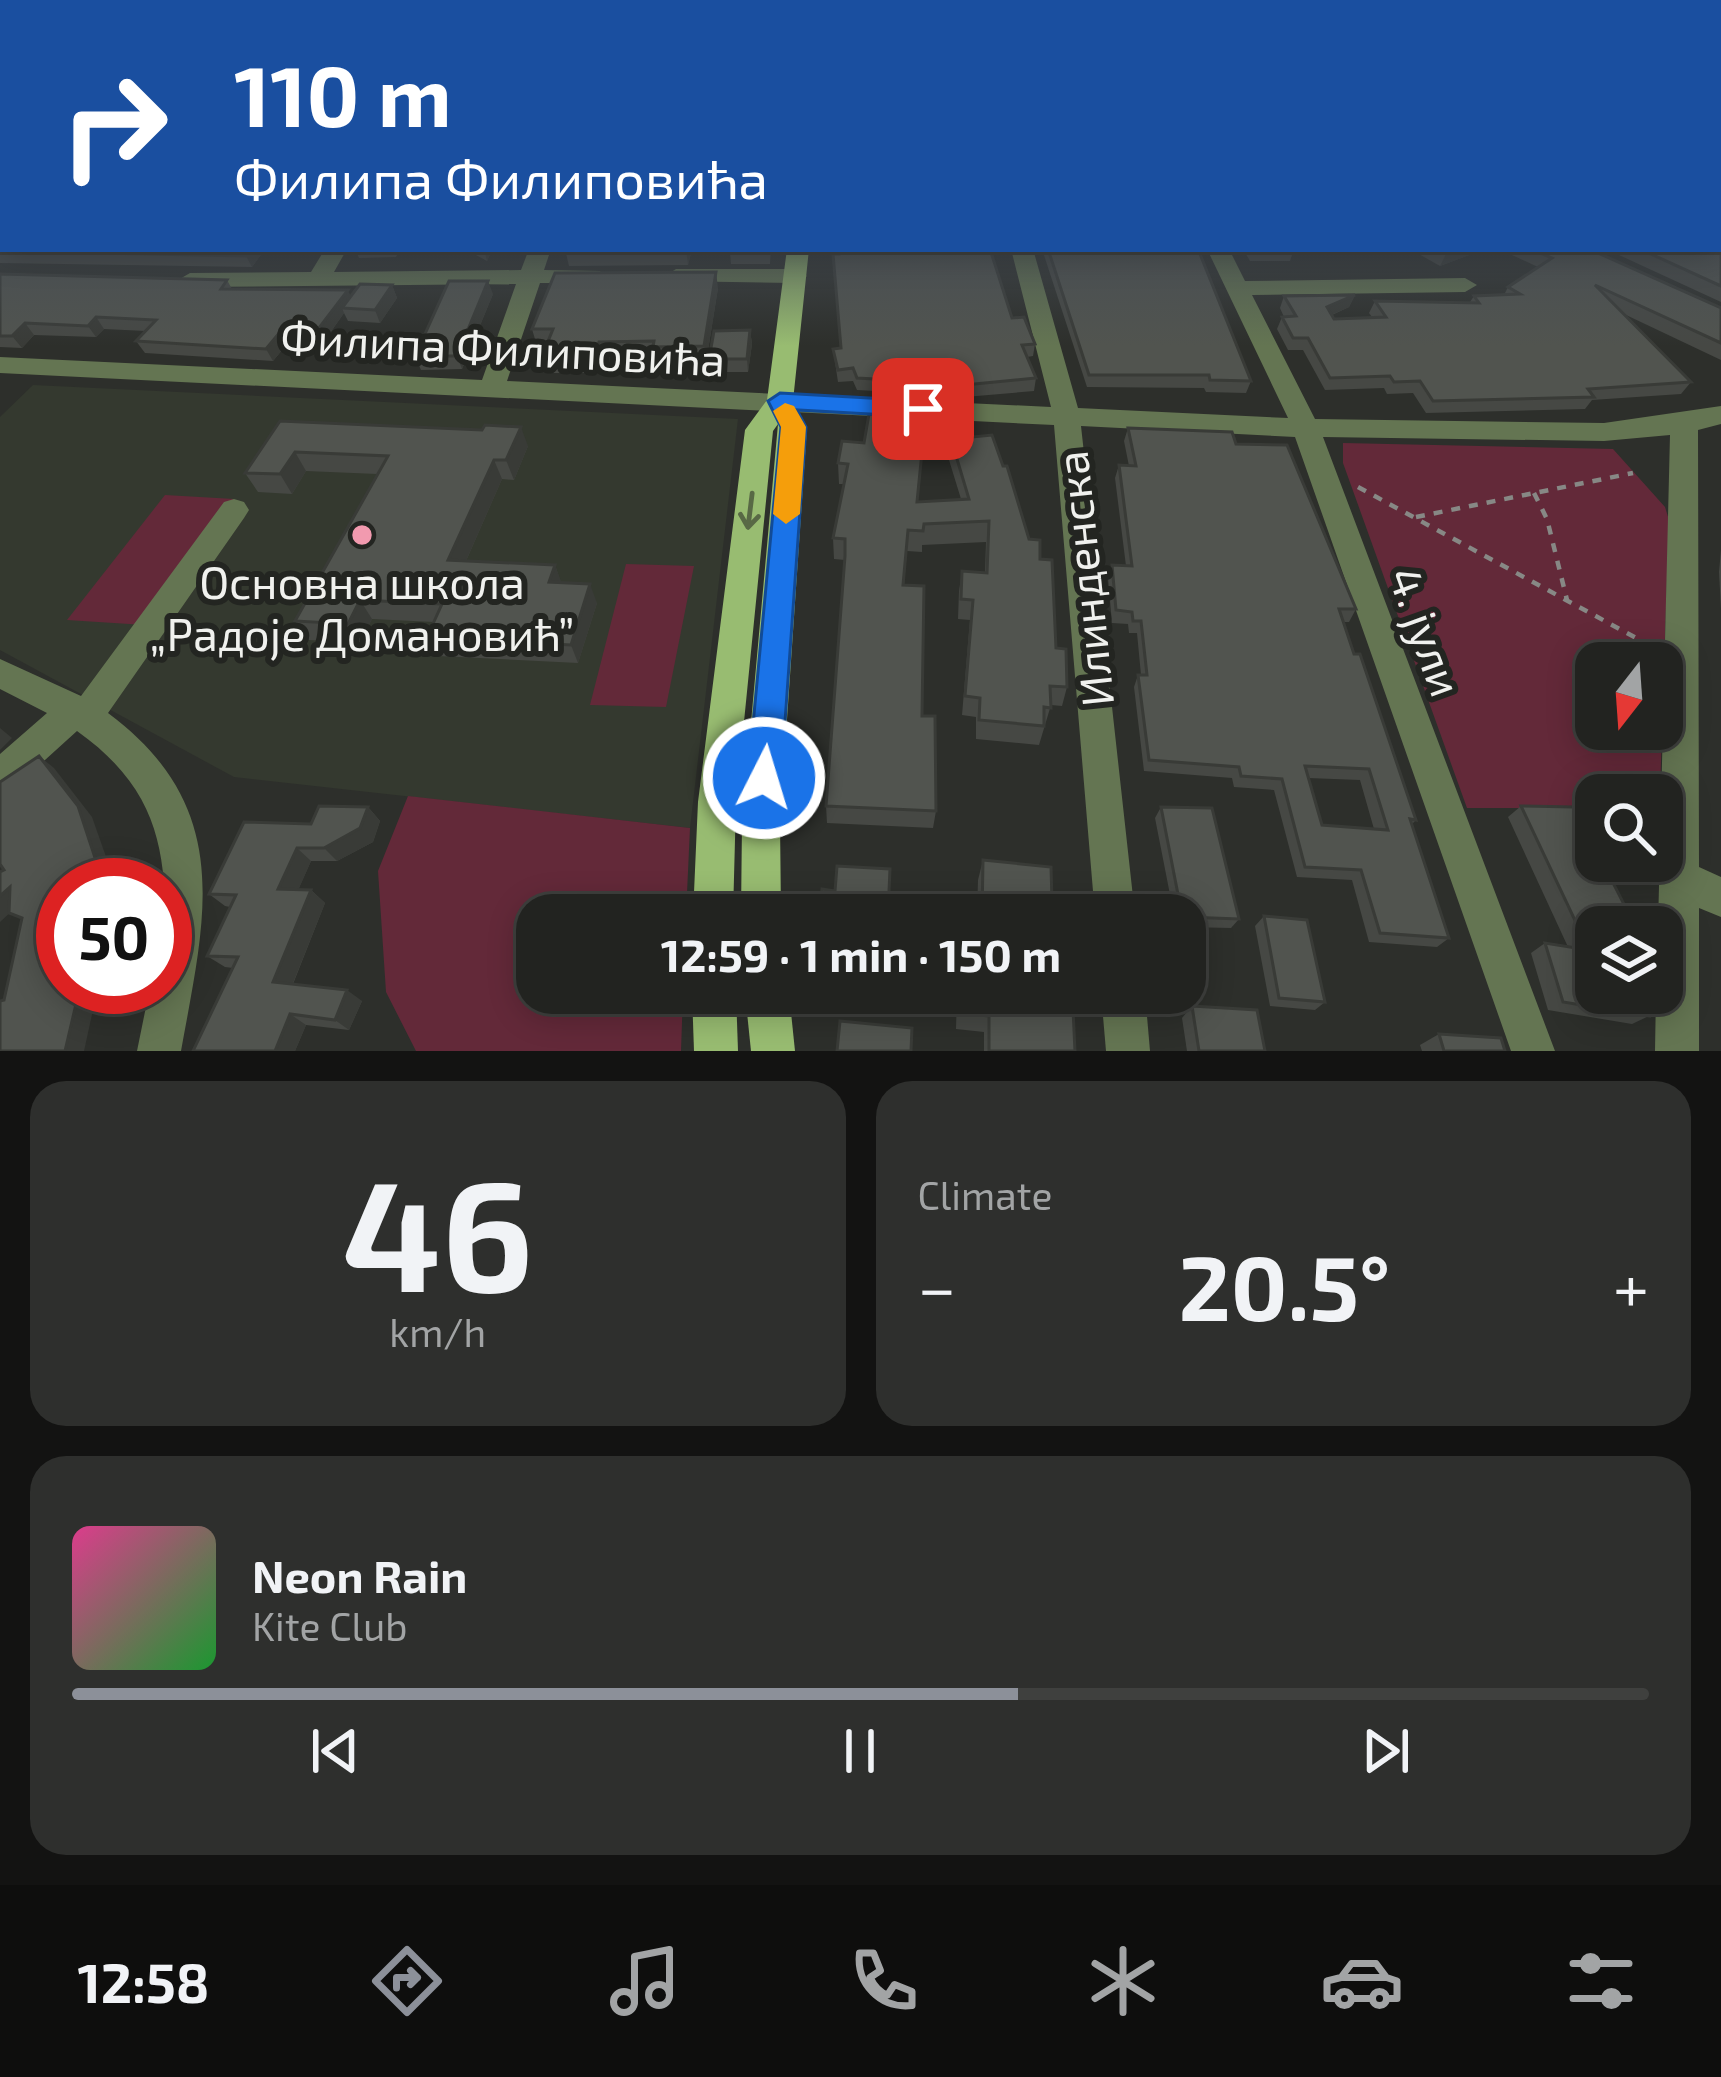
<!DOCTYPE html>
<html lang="en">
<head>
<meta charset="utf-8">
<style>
  :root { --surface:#222320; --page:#2e2f2d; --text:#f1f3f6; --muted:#a2a4a5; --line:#3f403e; --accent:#8c9099 }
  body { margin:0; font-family:"Exo 2",sans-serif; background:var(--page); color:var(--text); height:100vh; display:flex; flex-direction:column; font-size:45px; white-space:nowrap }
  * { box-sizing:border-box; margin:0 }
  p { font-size:39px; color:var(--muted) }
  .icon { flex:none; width:66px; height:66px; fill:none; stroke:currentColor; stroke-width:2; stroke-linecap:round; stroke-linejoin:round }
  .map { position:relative; height:1051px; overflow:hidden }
  .details { display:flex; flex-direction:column; gap:30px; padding:30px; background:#131312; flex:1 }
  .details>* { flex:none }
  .top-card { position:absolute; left:0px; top:0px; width:1722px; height:252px; box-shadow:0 6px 30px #0003,0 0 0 3px var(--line); background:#1a4fa0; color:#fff; overflow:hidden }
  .needle { width:78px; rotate:197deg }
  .fabs { position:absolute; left:1575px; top:642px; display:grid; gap:24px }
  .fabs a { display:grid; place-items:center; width:108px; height:108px; border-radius:24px; background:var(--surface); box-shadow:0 6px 30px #0003,0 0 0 3px var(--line); font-size:60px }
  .speed { position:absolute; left:36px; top:858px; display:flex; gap:24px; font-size:60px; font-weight:700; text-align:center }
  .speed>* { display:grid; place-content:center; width:156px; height:156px; border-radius:50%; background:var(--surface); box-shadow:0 6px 30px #0003,0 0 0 3px var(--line); line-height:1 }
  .speed .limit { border:18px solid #d22; background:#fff; color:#111 }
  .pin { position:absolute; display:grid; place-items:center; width:102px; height:102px; color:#fff; margin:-51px; border-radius:24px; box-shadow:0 6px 18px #0006 }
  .me { position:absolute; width:132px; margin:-66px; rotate:5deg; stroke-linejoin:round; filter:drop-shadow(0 0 9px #0008) }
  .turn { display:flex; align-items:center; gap:42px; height:252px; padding:0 36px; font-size:54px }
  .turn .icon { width:156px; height:156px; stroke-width:2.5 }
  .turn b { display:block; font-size:84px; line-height:102px }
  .big { font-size:90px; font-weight:700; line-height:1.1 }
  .details .tile { flex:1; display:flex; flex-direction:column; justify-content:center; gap:18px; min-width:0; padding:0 42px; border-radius:36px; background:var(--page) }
  .details .dial { align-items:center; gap:0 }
  .dial b { font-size:156px; line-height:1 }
  .song { display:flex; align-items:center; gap:36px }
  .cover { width:144px; height:144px; border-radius:18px; background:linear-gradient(135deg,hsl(330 70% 55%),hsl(130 70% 35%)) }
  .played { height:12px; border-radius:6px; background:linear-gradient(90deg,var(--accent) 60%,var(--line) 60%) }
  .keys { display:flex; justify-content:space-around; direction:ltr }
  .heat { display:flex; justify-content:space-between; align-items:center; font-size:66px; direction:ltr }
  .details .tiles { flex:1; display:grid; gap:30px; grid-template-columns:1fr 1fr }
  .tile:last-child { grid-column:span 2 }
  .trip { position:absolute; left:516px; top:894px; width:690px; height:120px; border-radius:36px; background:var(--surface); box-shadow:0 6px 30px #0003,0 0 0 3px var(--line); font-weight:700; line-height:120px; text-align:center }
  .dock { display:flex; height:192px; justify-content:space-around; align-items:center; background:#0e0e0d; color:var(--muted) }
  .dock .icon { width:84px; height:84px }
  .dock .current { color:var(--accent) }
  .dock b { font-size:54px; color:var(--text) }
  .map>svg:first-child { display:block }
</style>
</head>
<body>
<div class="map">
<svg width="1721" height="1051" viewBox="0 0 1721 1051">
  <rect width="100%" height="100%" fill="#2d2f2b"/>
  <polygon fill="#34392f" points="33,385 738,419 690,828 234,777 0,650 0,417"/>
  <g fill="#632939">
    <polygon points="1343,443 1613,449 1665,507 1669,520 1662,724 1662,663 1596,663 1596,729 1662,729 1660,795 1596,795 1596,808 1467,808 1343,463"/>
    <polygon points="165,495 234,499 145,625 67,620"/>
    <polygon points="626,564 694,566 666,707 590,705"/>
    <polygon points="408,796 690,828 686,915 537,915 537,993 683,993 681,1051 416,1051 386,992 378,871"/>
  </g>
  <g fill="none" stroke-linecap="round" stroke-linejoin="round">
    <g stroke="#878885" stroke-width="4.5" stroke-dasharray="9 9" stroke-linecap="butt">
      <polyline points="1358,487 1649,645"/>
      <polyline points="1534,493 1547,519 1567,600"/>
      <polyline points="1416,517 1633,473"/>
    </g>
    <g fill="#647552" fill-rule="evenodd">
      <polygon points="325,249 347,249 334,272 521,270 529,249 551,249 544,270 600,271 603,276 592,283 540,283 507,381 1051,407 1011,249 1033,249 1078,408 1288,418 1207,249 1229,249 1245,281 1465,278 1477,285 1465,292 1252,295 1315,419 1604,423 1721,406 1721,424 1698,430 1699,867 1721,877 1721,917 1699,908 1699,1051 1655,1051 1656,993 1662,993 1662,927 1658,927 1670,435 1604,441 1323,437 1555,1051 1511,1051 1295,437 1081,426 1135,915 1095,915 1054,425 0,373 0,357 482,380 516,284 190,287 178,280 190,273 311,272"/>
      <polygon points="676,269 796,269 807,276 796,283 668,281 665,276"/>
      <path d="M 234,499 L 244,502 L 249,510 L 244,518 L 108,713 C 236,808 205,918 181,1051 L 137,1051 L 150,987 L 165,987 C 165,879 177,802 77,731 L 13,789 L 0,794 L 0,754 L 47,713 L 0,689 L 0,659 L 81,696 L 224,502 Z"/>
      <polygon points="1101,993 1145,993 1150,1051 1106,1051"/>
    </g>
    <g fill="#98bc71" fill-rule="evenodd">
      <polygon points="787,249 809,249 793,401 807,427 780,822 781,915 741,915 742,822 778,424 773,431 736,802 733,915 693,915 698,802 745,430 767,400"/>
      <polygon points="692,993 736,993 738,1051 694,1051"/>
      <polygon points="745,993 789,993 795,1051 751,1051"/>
    </g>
  </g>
  <g fill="#464844" fill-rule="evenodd">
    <polygon points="1721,199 1721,302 1606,249 1719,249"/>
    <polygon points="0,235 3,249 265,249 252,267 0,263"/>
    <polygon points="355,249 400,249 396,257 359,258"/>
    <polygon points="465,249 508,249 507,252 491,252 487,261"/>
    <polygon points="565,249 692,249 688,265 569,266"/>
    <polygon points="771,249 770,264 731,264 730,252"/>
    <polygon points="1042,249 1198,249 1251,381 1246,393 1206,392 1204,388 1087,387"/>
    <polygon points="1243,249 1294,249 1290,261 1250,261"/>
    <polygon points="1410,249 1485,249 1440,266"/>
    <polygon points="1499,249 1589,249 1721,308 1721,360 1624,314 1691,382 1681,394 1592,400 1585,409 1426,413 1413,393 1387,394 1384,388 1325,390 1303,350 1288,350 1277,329 1282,317 1284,317 1280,308 1284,296 1355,295 1349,307 1332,315 1334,319 1372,317 1369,313 1375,301 1470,302 1474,296 1504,295 1508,287 1538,267"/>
    <polygon points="839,254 1012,318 1035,344 1033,356 1027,357 1036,378 1034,391 953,398 930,395 928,388 928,394 857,390 853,381 838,382 833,349 840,348"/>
    <polygon points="0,274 227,280 232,289 351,296 392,285 397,298 380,323 348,321 344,313 325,340 292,338 273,361 145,353 136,341 146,331 104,329 96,337 34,335 22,348 0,347"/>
    <polygon points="718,288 706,363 657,363 655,358 603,358 598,373 547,373 542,356 546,346 537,346 532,329"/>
    <polygon points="493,294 462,369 421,370 415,356"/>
    <polygon points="750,330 752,344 748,372 711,372 709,359"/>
    <polygon points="280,421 528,446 514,480 502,479 466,561 555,565 561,583 597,603 578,663 438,656 427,637 434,622 372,619 360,642 308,640 295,621 377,474 306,471 292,494 258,492 245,473"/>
    <path d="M 1128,428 L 1236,444 L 1356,609 L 1349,622 L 1343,622 L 1416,820 L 1412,824 L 1449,938 L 1437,947 L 1369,942 L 1352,880 L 1297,877 L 1274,790 L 1234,787 L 1232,778 L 1144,771 L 1134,687 L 1138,675 L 1141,675 L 1137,633 L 1129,633 L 1128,624 L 1112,623 L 1108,578 L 1112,565 L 1126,566 L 1115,478 L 1119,465 L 1129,466 L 1124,441 ZM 1308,778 L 1360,780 L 1374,829 L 1322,825 Z"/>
    <polygon points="913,432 918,502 961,499 949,460 951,439 1029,539 1040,559 1056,648 1067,687 1062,706 1051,705 1039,745 976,739 976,717 962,715 970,620 958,619 959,591 962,571 985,572 986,542 922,545 922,552 907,551 904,585 936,811 933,828 827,823 826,806 845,560 834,559 833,538 844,484 839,484 838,463 864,443"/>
    <polygon points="1721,550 1721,609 1719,572"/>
    <polygon points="1521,806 1632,920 1621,927 1596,927 1649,1016 1632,1024 1548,1010 1531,953 1545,943 1568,947 1508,817"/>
    <polygon points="368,807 380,821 373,842 337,861 311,861 298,890 311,890 325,903 293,984 362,1001 349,1030 306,1025 295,1051 193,1051 233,968 225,967 207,956 230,907 225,906 209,894 311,824"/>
    <polygon points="1161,807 1239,919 1231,928 1185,927 1185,915 1174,915 1155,818"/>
    <polygon points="983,860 1052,900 1067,915 977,915 978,880"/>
    <polygon points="1264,916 1325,1002 1315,1010 1270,1006 1255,926"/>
    <polygon points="957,993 1051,993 1051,1007 1075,1051 984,1051 984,1032 956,1029"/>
    <polygon points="1192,1006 1265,1051 1187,1051 1182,1018"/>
    <polygon points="1439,1034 1505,1051 1422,1051 1420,1045"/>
  </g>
  <g fill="#393b37">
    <polygon points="251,249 265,249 252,267 246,256"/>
    <polygon points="484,249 489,249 491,252 487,261"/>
    <polygon points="686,249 692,249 688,265"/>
    <polygon points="1460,249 1485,249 1440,266 1446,254"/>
    <polygon points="716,272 718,288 706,363 704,346"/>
    <polygon points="488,281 493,294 462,369 457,356"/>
    <polygon points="392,285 397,298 380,323 375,310"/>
    <polygon points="348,290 353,302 342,308 344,313 325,340 319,328"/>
    <polygon points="1355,295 1349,307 1322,319 1327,307"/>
    <polygon points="96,317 104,329 96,337 88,326"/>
    <polygon points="25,323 34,335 22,348 12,336"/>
    <polygon points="285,326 292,338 273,361 266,349"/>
    <polygon points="750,330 752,344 748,372 747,359"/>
    <polygon points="599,342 603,358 598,373 594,357"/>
    <polygon points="521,427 528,446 514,480 506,460"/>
    <polygon points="295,452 306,471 292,494 280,474"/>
    <polygon points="494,460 502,479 458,579 448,560"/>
    <polygon points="555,565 562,584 549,582"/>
    <polygon points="590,584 597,603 578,663 571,645"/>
    <polygon points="360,600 372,619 360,642 348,624"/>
    <polygon points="0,728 12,738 0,750"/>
    <polygon points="39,756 54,768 92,817 116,885 102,885"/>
    <polygon points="368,807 380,821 373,842 337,861 324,848"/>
    <polygon points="297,848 311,861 293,902 278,889"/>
    <polygon points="10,887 27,897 0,922 0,896"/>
    <polygon points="311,890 325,903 289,993 273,982"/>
    <polygon points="80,987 98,987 84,1051 65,1051"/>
    <polygon points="347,990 362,1001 349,1030 335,1020"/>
    <polygon points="290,1014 306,1025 295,1051 275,1051"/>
  </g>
  <g fill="#51544f" stroke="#393b37" stroke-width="3" fill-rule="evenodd">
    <polygon points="1719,199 1721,199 1721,286 1640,249 1719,249"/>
    <polygon points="3,232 3,249 251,249 246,256 0,251 0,235"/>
    <polygon points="565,249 686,249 564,250"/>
    <polygon points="730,249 769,249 769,251 730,252"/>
    <polygon points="839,249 990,249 1012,318 1024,317 1035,344 1022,345 1036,378 954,386 931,383 929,375 928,382 857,378 853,368 838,370 833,349 841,348 833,254 839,254"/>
    <polygon points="1048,249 1198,249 1251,381 1210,380 1209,375 1089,375"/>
    <polygon points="1438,249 1460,249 1446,254"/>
    <polygon points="1531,249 1589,249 1721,308 1721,343 1595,285 1691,382 1588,389 1594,397 1433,401 1420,381 1394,382 1390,376 1330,378 1308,338 1293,338 1282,317 1296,316 1284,296 1355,295 1327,307 1334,319 1386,317 1375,301 1479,303 1474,296 1520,294 1508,287 1552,258"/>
    <polygon points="716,272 704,346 653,347 654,341 599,342 594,357 542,356 553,329 532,329 555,273"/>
    <polygon points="0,274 227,280 221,289 348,290 319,328 285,326 266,349 136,341 156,320 96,317 88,326 25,323 12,336 0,336"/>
    <polygon points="449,281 488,281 457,356 415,356"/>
    <polygon points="360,284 392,285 375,310 342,308"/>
    <polygon points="750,330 747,359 709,359 714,331"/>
    <polygon points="869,414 914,417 912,432 922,433 923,442 917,502 969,499 951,439 992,435 1003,466 1007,466 1029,539 1040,540 1040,559 1052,560 1056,648 1066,649 1067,687 1050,686 1051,708 1044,707 1044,726 979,720 980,698 965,696 973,600 961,599 962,571 987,573 989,521 924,524 923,531 908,530 903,585 924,586 922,716 935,716 936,811 826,806 845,556 845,539 833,538 848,464 838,463 842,441 864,443"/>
    <polygon points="280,421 482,430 485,425 521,427 506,460 494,460 448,560 555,565 549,582 590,584 571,645 427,637 442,604 360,600 348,624 295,621 388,456 295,452 280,474 245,473"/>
    <path d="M 1128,428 L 1232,432 L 1236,444 L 1287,445 L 1356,609 L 1339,609 L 1354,654 L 1360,654 L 1416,820 L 1410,819 L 1449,938 L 1380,933 L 1361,870 L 1305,867 L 1282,779 L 1241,776 L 1239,767 L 1149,760 L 1138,675 L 1147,675 L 1141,621 L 1133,621 L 1132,612 L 1116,610 L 1112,565 L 1132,566 L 1119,465 L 1136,466 ZM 1305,766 L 1369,769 L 1388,830 L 1322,825 Z"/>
    <polygon points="39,756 78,806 102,879 102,885 63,885 63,987 80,987 65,1051 0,1051 0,1001 4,1000 22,918 9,913 10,887 0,896 0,872 4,870 0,864 0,782"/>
    <polygon points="319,806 368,807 360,828 324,848 297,848 278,889 311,890 273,982 347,990 335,1020 290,1014 275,1051 193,1051 238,957 207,956 236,895 209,894 244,822 311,824"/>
    <polygon points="1521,806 1574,807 1596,850 1596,861 1602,861 1632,920 1615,920 1618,927 1596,927 1596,993 1641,993 1649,1016 1563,1002 1545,943 1589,950"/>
    <polygon points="1161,807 1212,808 1239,919 1185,917 1185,915 1182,915"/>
    <polygon points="983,860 1051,867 1052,900 1066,901 1067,915 982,915"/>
    <polygon points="837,866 890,869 888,915 819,915 822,889 835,891"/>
    <polygon points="1264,916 1307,920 1325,1002 1279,998"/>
    <polygon points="961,993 1051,993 1051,1007 1073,1009 1075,1051 989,1051 989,1016 960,1013"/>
    <polygon points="1192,1006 1257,1010 1265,1051 1199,1051"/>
    <polygon points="840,1021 912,1028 911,1051 837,1051"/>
    <polygon points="1439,1034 1501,1038 1505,1051 1444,1051"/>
  </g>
  <defs><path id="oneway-shaft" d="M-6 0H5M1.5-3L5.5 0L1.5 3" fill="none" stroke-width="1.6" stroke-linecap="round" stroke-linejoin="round" transform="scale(3)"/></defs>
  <use stroke="#586945" href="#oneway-shaft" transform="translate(750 511) rotate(97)"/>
  <linearGradient id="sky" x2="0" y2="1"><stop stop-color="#191a18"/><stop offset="0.58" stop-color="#464d55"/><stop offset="1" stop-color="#464d55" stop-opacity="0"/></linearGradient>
  <rect width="1721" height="346" fill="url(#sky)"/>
  <polygon fill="#1a73e8" stroke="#114b97" stroke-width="3" points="780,393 923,401 936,409 923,417 797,410 806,427 781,778 776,789 764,794 752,789 748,778 781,427 768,401"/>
  <polygon fill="#f59e0b" points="785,403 794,406 806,427 800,514 786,524 773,514 781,427 773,411"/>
  <circle fill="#f29aaf" stroke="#232521" stroke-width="4.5" cx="362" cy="535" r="12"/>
  <g text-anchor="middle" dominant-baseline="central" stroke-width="12" stroke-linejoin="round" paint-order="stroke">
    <g font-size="45" fill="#f0f1ee" stroke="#232521">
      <text transform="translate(503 347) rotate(3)">Филипа Филиповића</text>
      <text transform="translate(1083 579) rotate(-96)">Илинденска</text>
      <text transform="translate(1427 631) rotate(70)">4. јули</text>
    </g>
    <g font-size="45" fill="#f0f1ee" stroke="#232521">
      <text x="362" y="581">Основна школа<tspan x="362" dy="52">„Радоје Домановић”</tspan></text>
    </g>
  </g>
</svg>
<div class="fabs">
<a><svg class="needle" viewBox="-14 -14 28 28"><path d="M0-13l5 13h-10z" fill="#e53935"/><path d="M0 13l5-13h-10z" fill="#a2a4a5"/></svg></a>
<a><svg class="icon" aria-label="search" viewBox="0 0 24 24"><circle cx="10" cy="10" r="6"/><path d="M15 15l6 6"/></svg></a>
<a><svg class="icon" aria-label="layers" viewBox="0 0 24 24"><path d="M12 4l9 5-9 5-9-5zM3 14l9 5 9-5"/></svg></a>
</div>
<div class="speed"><div class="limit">50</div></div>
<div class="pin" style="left:923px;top:409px;background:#d93025"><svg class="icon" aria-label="arrive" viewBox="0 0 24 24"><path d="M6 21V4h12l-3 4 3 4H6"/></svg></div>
<svg class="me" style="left:764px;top:778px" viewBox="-20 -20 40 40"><circle r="17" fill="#1a73e8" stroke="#fff" stroke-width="3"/><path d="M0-11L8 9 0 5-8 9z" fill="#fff"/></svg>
<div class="trip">12:59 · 1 min · 150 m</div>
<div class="top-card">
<div class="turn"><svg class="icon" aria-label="right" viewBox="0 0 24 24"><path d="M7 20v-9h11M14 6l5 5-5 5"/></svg><div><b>110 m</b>Филипа Филиповића</div></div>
</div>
</div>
<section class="details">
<div class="tiles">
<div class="tile dial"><b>46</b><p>km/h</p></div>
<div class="tile"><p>Climate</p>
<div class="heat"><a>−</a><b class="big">20.5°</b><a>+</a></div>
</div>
<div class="tile">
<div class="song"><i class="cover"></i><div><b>Neon Rain</b><p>Kite Club</p></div></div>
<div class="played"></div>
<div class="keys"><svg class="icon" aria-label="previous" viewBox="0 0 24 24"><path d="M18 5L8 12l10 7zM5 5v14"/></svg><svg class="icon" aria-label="pause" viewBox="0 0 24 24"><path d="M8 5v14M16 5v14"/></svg><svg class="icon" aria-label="next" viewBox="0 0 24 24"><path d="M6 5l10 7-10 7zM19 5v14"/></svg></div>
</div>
</div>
</section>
<nav class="dock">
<b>12:58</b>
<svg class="icon current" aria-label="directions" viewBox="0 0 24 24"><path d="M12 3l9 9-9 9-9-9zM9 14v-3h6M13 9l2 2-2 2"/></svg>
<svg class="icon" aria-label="music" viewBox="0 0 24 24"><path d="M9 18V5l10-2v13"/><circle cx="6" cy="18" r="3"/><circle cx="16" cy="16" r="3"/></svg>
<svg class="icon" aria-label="phone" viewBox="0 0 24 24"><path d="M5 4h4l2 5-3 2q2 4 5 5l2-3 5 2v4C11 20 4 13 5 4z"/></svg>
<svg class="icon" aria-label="climate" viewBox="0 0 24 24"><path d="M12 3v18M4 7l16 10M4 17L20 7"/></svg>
<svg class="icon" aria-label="car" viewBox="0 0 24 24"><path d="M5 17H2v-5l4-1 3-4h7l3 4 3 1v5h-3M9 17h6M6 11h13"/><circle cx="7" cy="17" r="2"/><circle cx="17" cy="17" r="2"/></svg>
<svg class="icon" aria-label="filters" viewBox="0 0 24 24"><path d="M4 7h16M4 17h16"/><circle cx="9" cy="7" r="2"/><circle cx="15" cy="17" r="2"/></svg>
</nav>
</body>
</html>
